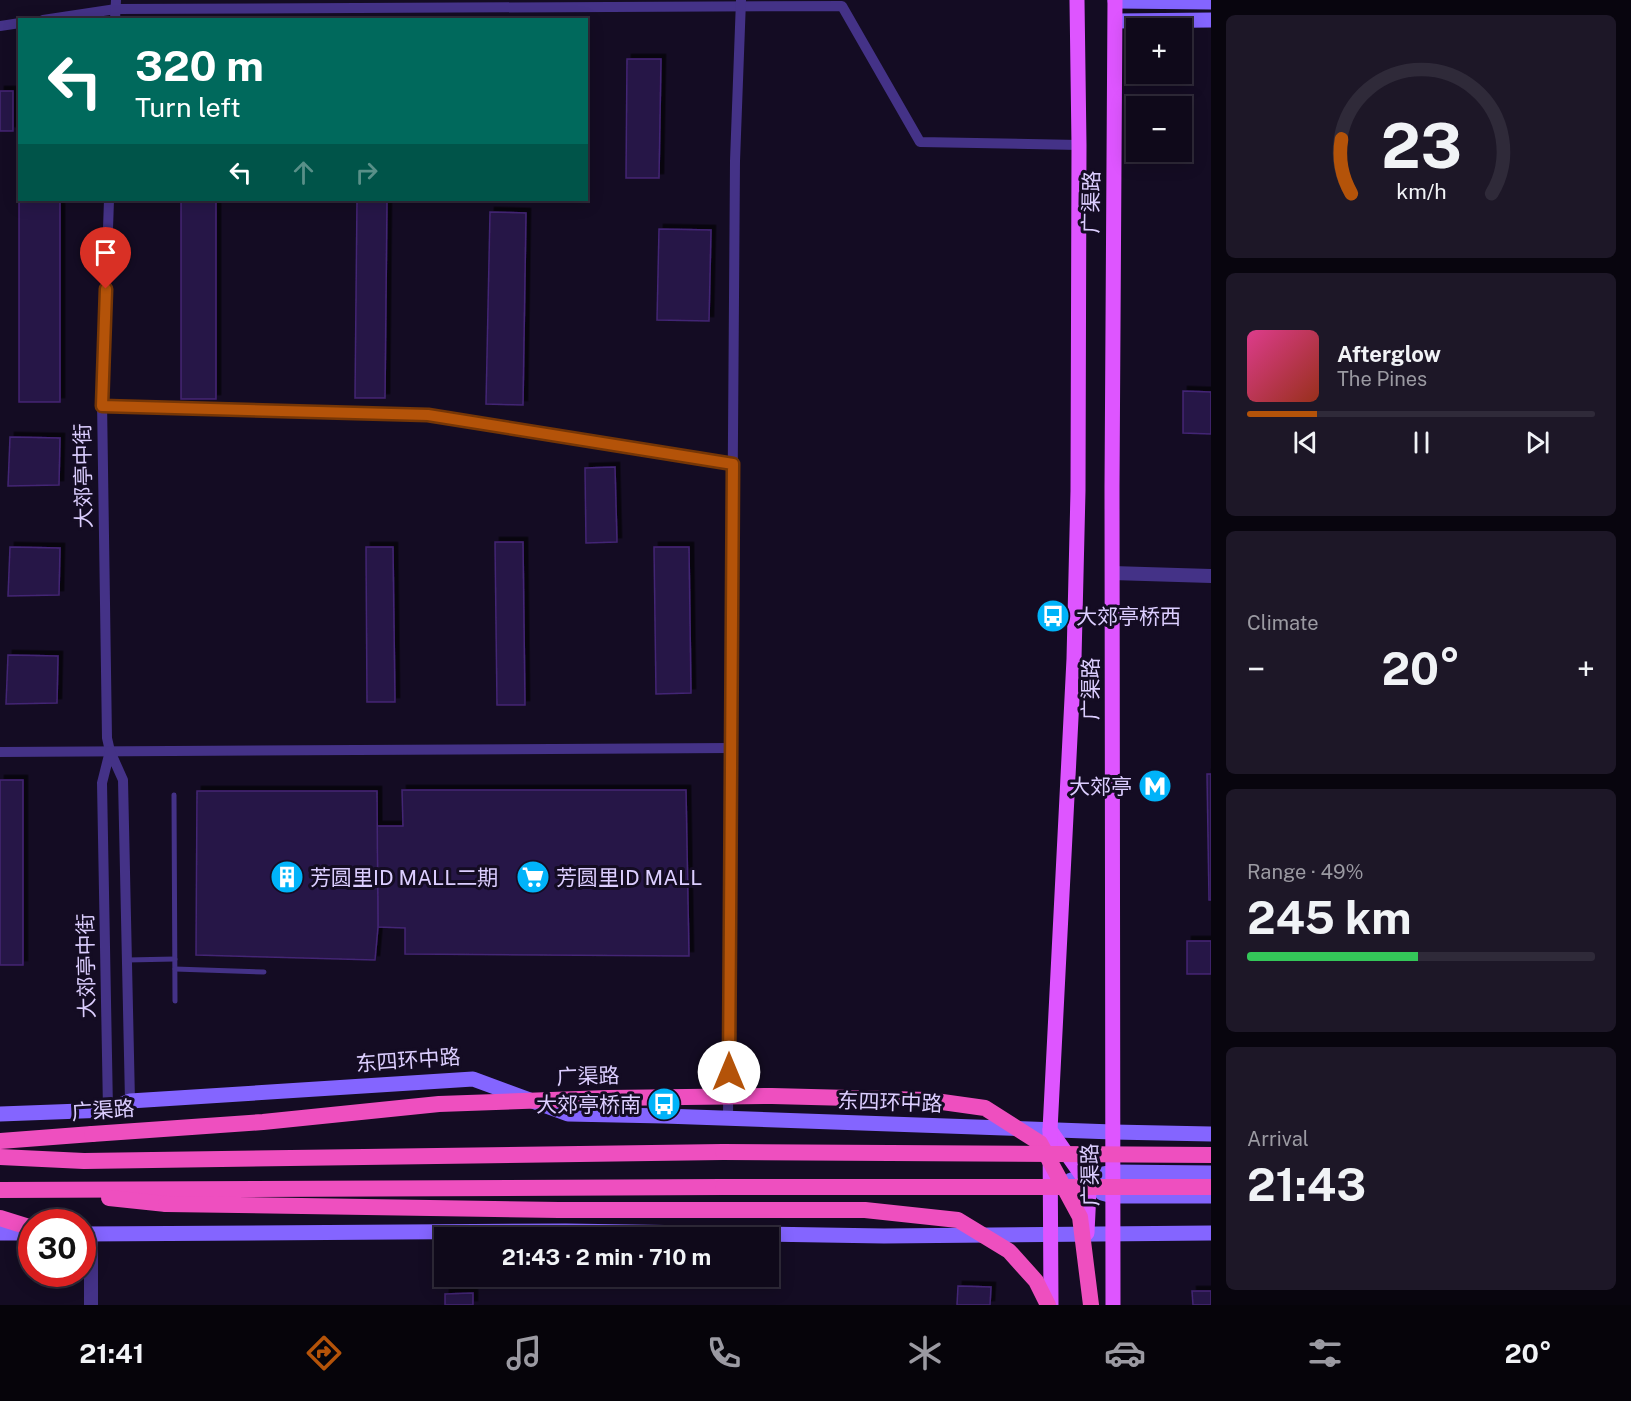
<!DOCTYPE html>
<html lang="en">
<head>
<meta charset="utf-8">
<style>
  :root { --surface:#0f091a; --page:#1d1727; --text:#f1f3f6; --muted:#9b9aa2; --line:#2f2a39; --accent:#b45309 }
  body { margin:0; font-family:"Public Sans","Noto Sans SC",sans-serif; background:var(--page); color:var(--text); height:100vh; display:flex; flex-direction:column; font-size:22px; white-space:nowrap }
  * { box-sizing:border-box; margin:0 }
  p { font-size:20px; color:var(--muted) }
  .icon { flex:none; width:33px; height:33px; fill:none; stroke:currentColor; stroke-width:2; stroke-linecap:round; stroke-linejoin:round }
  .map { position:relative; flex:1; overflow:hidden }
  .details { display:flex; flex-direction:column; gap:15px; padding:15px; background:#08050e; width:420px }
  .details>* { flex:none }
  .hud { position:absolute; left:18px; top:18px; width:570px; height:183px; border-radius:0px; box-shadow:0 3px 15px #0003,0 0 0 2px var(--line); background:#00695c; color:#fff; overflow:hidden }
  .buttons { position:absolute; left:1126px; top:18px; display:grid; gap:12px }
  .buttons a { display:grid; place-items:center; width:66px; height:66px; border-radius:0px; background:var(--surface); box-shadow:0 3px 15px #0003,0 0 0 2px var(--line); font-size:30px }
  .speed { position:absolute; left:18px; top:1209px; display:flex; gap:12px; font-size:30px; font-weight:700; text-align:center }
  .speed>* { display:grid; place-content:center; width:78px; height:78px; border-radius:50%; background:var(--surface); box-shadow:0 3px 15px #0003,0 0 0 2px var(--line); line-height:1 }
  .speed .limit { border:9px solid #d22; background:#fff; color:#111 }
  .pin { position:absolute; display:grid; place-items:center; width:51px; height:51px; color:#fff; margin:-62px -26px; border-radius:50% 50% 50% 0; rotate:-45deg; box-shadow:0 0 6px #0007 }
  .pin .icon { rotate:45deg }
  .me { position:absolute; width:66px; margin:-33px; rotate:0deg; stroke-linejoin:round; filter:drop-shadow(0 0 4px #0008) }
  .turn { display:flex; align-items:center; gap:21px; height:126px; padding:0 18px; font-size:27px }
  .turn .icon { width:78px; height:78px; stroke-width:2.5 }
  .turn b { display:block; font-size:42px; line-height:51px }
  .lanes { display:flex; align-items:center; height:57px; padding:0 18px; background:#0003; justify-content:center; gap:30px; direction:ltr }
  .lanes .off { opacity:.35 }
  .big { font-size:45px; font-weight:700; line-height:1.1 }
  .details .widget { flex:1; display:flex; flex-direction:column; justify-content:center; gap:9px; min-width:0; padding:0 21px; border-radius:9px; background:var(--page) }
  .details .dial { align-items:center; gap:0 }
  .dial svg { height:156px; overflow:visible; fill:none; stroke:var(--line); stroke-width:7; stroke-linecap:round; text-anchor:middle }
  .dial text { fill:var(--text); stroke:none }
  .song { display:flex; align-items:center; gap:18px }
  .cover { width:72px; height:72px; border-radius:9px; background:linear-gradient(135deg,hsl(330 70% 55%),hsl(10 70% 35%)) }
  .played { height:6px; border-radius:3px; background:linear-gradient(90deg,var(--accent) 20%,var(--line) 20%) }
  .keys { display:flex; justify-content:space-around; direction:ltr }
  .heat { display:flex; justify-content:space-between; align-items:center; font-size:33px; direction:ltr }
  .charge { height:9px; border-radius:4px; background:linear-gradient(90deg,#34c759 49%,var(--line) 0) }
  .trip { position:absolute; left:434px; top:1227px; width:345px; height:60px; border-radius:0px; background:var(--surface); box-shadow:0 3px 15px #0003,0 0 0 2px var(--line); font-weight:700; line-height:60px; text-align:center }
  .tabs { display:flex; height:96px; justify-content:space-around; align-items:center; background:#06040a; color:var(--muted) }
  .tabs .icon { width:42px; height:42px }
  .tabs .on { color:var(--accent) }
  .tabs b { font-size:27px; color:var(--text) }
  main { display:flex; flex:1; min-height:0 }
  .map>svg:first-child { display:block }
</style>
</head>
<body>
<main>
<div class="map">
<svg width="1211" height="1305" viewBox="0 0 1211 1305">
  <defs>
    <filter id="shadow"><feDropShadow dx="4.5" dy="-4.5" stdDeviation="0" flood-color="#0009"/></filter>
  </defs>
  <rect width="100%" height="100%" fill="#140c23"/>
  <g fill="#281646" stroke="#432574" stroke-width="1.5" filter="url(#shadow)">
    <polygon points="627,59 661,59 659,178 626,178"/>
    <rect x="0" y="91" width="13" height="40"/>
    <polygon points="19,127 20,200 60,200 60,402 19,402"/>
    <rect x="181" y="200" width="35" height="199"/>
    <polygon points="357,200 387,200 385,398 355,398"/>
    <polygon points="490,212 526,213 523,405 486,404"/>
    <polygon points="659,229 711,230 709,321 657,320"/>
    <polygon points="1183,391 1211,392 1211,434 1183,433"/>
    <polygon points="10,437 60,438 59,485 8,486"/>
    <polygon points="615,467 617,542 586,543 585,468"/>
    <polygon points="495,542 523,542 525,705 497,705"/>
    <polygon points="10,547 60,548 59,595 8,596"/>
    <polygon points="366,547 393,547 395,702 367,702"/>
    <polygon points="654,547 689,547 691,693 656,694"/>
    <polygon points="8,655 58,656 57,703 6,704"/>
    <polygon points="1207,774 1211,774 1211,900 1209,900"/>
    <rect x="0" y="780" width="23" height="185"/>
    <polygon points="402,790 686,790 689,956 405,954 405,928 378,927 377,826 403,826"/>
    <polygon points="197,791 377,791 378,927 375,960 196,955"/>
    <rect x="1187" y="941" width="24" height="33"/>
    <polygon points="958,1286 991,1287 990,1305 957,1305"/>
    <polygon points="1192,1291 1211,1291 1211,1305 1193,1305"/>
    <polygon points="473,1293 473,1305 445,1305 445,1294"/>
  </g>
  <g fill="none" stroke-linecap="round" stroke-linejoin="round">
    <g stroke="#443287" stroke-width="5">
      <polyline points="174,795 175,1001"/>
      <polyline points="127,960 175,959"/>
      <polyline points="175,969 264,972"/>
    </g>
    <g stroke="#443287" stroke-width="10">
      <polyline points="43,20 116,9 842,6 920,142 1079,145"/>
      <polyline points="115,20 116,0"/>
      <polyline points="0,26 20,23"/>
      <polyline points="109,200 102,401 107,738 110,751"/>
      <polyline points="102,406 428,415 733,464"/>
      <polyline points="0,752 731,748"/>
      <polyline points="108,1110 102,783 110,751 123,780 130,1101"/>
      <polyline points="728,1118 735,161 741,0"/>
    </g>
    <g stroke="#443287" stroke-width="14">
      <polyline points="1112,573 1211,576"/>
      <polyline points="91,1305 91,1234"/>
    </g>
    <g stroke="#8465ff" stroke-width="15">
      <polyline points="1115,1 1211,2"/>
      <polyline points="1116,21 1211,20"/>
      <polyline points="0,1114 108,1110 130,1101 473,1079 568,1114 664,1116 1113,1132 1211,1134"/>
      <polyline points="1071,1180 1113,1172 1211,1173"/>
      <polyline points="1102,1193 1113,1196 1211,1196"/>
      <polyline points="0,1233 32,1233"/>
      <polyline points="82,1234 566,1231 884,1236 1211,1233"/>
    </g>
    <g stroke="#de55ff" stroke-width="15">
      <polyline points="1050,1130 1083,1177 1089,1191 1087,1233"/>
      <polyline points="1051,1305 1050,1130 1074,659 1078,491 1079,145 1077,0"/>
      <polyline points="1113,1305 1112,487 1115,0"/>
    </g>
    <g stroke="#ee4fbf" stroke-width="16">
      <polyline points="0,1141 92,1134"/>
      <polyline points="0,1157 84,1161 723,1152"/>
      <polyline points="0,1190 723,1187"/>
      <polyline points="109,1198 166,1204"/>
      <polyline points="0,1218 32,1228"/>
    </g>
    <g stroke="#ee4fbf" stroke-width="16">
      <polyline points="92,1134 263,1122 439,1104 608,1098 772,1096 928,1100 985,1108 1040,1143 1080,1217 1091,1305"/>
      <polyline points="723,1152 1211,1155"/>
      <polyline points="723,1187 1211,1187"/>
      <polyline points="166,1204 559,1210 865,1210 958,1220 1009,1251 1036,1281 1048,1305"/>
    </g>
  </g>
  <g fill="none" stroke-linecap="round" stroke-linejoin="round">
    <g stroke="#753606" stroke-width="15">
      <polyline id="route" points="106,289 102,406 428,415 733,464 729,1072"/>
    </g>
    <use href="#route" stroke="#b45309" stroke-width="10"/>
  </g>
  <defs>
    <g id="bus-disc" transform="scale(1.725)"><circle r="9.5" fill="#00b3f9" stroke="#140c23"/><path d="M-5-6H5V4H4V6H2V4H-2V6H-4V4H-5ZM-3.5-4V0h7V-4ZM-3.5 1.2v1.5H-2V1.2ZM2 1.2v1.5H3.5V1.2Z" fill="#fff"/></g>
    <g id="metro-disc" transform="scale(1.725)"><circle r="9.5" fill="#00b3f9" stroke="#140c23"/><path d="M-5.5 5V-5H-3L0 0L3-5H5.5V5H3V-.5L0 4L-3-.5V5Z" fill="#fff"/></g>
    <g id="building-disc" transform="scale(1.725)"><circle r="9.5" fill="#00b3f9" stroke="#140c23"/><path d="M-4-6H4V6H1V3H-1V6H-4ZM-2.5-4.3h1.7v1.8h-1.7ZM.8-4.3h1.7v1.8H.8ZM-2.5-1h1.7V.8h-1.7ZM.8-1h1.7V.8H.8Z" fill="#fff"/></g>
    <g id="supermarket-disc" transform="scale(1.725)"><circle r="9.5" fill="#00b3f9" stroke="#140c23"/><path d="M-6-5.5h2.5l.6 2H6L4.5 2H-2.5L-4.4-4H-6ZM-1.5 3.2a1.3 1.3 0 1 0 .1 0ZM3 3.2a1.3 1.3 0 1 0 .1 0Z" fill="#fff"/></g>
  </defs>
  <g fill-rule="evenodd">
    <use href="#bus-disc" x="1053" y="616"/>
    <use href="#metro-disc" x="1155" y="786"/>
    <use href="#building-disc" x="287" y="877"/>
    <use href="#supermarket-disc" x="533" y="877"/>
    <use href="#bus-disc" x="664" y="1104"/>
  </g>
  <g text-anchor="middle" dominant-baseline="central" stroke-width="6" stroke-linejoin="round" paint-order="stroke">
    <g font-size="21" fill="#dcceff" stroke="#140c23">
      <text transform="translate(1091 202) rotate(-89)">广渠路</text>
      <text transform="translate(83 476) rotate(-91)">大郊亭中街</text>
      <text transform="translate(1090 689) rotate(-90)">广渠路</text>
      <text transform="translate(86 966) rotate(-91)">大郊亭中街</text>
      <text transform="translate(408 1060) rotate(-4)">东四环中路</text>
      <text transform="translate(588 1076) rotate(-2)">广渠路</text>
      <text transform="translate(890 1102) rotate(2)">东四环中路</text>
      <text transform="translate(103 1110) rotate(-4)">广渠路</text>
      <text transform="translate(1090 1175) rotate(-91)">广渠路</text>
    </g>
    <g font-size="21" fill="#dcceff" stroke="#140c23" text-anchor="start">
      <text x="1076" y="616">大郊亭桥西</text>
      <text x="1132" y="786" text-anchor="end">大郊亭</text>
      <text x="310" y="877">芳圆里ID MALL二期</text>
      <text x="556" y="877">芳圆里ID MALL</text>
      <text x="641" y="1104" text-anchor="end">大郊亭桥南</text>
    </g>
  </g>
</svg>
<div class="buttons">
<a>+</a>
<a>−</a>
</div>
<div class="speed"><div class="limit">30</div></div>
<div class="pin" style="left:106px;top:289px;background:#d93025"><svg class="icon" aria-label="arrive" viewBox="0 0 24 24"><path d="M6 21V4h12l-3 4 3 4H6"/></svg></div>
<svg class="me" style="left:729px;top:1072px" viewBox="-20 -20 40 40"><circle r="19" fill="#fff"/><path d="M0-13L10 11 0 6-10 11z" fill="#b45309"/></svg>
<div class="trip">21:43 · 2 min · 710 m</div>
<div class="hud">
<div class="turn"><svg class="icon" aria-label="left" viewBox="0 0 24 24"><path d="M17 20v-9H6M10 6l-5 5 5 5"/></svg><div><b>320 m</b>Turn left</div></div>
<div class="lanes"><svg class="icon" aria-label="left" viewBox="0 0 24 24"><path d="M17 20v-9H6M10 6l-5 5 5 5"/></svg><svg class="icon off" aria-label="ahead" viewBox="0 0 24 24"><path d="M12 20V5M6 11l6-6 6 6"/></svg><svg class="icon off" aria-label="right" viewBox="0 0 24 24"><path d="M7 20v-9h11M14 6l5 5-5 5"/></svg></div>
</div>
</div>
<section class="details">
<div class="widget dial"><svg viewBox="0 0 100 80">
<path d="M14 69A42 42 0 1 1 86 69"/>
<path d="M14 69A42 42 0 0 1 9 41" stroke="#b45309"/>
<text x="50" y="56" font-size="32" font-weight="700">23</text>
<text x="50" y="72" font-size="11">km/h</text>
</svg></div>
<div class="widget">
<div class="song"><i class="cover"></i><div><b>Afterglow</b><p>The Pines</p></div></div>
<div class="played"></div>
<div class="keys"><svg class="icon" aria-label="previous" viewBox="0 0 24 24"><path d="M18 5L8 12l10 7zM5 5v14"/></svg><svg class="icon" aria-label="pause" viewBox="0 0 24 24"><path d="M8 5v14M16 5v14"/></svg><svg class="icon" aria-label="next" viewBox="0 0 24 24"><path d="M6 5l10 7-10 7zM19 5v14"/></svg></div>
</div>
<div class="widget"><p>Climate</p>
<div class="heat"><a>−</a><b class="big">20°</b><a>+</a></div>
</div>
<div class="widget"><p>Range · 49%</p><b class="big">245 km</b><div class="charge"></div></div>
<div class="widget"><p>Arrival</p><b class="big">21:43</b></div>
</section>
</main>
<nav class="tabs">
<b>21:41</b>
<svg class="icon on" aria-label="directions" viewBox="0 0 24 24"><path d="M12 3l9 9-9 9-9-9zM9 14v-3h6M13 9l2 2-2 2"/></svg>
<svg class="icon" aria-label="music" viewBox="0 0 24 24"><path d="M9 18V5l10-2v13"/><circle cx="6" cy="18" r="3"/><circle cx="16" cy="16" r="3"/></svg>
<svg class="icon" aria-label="phone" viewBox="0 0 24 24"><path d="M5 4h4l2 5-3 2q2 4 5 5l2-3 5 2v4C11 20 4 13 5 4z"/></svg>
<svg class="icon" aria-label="climate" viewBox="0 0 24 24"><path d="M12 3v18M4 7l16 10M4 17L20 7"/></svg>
<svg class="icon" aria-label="car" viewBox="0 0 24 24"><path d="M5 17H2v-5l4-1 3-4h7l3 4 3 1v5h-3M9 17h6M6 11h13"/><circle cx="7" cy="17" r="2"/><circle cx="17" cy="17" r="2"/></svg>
<svg class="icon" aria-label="filters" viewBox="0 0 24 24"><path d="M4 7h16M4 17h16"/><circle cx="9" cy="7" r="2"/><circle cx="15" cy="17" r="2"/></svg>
<b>20°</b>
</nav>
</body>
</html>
